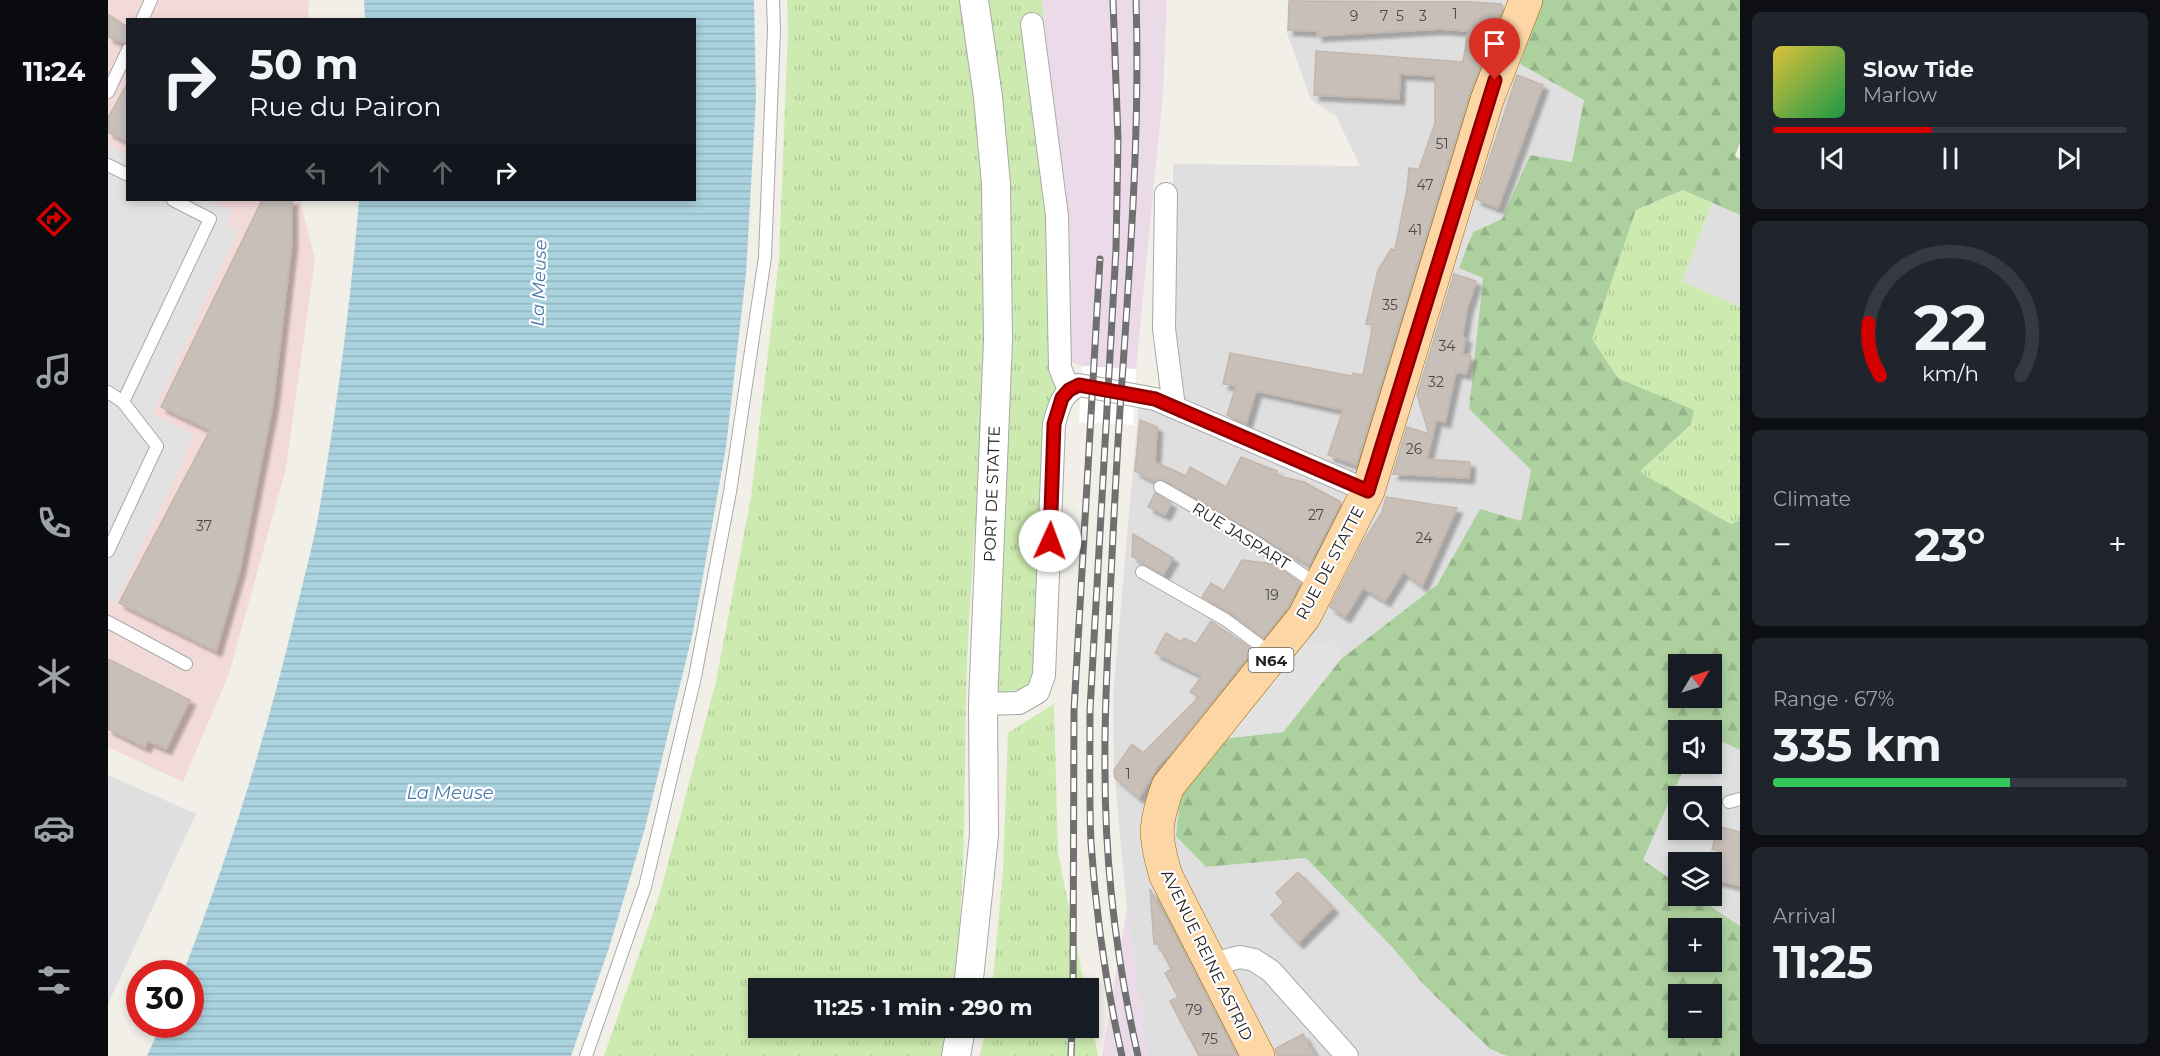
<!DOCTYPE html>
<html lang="en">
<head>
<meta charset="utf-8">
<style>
  :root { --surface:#171b24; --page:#20242c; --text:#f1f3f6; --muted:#9ea1a6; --line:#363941; --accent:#d40000 }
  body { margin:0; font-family:Montserrat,sans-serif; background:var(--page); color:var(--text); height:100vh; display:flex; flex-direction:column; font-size:22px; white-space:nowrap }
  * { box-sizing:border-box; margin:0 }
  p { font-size:20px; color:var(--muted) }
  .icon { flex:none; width:33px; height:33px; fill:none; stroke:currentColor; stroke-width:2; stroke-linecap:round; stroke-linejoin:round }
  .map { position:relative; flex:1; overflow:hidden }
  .sheet { display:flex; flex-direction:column; gap:12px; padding:12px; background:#0d0f14; width:420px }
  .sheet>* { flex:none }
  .guide { position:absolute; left:18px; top:18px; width:570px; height:183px; border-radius:0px; box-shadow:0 3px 9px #0003; background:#171b24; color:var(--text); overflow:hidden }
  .needle { width:39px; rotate:52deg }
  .buttons { position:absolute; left:1560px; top:654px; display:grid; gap:12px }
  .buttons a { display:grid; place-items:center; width:54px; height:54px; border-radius:0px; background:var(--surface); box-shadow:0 3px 9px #0003; font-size:30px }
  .speed { position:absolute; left:18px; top:960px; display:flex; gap:12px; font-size:30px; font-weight:700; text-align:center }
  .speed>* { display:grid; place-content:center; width:78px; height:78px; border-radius:50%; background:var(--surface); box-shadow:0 3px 9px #0003; line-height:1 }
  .speed .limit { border:9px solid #d22; background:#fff; color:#111 }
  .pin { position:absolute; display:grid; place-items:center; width:51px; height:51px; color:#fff; margin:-62px -26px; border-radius:50% 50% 50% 0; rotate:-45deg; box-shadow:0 0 6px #0007 }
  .pin .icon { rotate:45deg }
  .me { position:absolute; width:66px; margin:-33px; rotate:2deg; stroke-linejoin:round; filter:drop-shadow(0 0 4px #0008) }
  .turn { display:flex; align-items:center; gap:21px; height:126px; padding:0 24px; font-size:27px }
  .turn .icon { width:78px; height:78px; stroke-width:2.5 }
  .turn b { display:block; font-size:42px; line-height:51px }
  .lanes { display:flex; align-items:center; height:57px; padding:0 24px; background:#0003; justify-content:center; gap:30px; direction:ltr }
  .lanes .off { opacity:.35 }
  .big { font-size:45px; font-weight:700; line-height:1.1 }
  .sheet .widget { flex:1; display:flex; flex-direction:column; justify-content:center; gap:9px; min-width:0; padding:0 21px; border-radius:9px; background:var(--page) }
  .sheet .dial { align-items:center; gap:0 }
  .dial svg { height:156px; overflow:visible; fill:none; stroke:var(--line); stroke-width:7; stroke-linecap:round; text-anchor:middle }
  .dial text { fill:var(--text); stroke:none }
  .song { display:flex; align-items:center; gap:18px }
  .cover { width:72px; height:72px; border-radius:9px; background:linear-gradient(135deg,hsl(50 70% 55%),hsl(140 70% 35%)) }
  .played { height:6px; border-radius:3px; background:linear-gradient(90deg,var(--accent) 45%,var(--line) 45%) }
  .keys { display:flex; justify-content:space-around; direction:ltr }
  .heat { display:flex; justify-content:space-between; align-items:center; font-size:33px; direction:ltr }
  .charge { height:9px; border-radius:4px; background:linear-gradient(90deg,#34c759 67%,var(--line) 0) }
  .trip { position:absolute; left:640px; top:978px; width:351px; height:60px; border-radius:0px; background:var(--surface); box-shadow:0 3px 9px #0003; font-weight:700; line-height:60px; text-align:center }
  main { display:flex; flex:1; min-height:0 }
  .dock { display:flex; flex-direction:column; width:108px; justify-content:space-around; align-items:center; background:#090b0e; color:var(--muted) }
  .dock .icon { width:42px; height:42px }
  .dock .on { color:var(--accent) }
  .dock b { font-size:27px; color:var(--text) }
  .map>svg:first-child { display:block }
</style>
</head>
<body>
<main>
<nav class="dock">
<b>11:24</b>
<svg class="icon on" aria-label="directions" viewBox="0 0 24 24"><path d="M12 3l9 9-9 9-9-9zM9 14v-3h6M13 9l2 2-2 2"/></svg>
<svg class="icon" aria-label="music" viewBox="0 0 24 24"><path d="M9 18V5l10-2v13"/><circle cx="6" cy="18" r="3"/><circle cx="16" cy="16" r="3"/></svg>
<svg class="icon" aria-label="phone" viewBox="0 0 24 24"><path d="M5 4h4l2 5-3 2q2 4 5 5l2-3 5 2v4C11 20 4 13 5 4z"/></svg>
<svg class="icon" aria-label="climate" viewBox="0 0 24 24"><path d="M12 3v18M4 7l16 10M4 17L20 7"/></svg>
<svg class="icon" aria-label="car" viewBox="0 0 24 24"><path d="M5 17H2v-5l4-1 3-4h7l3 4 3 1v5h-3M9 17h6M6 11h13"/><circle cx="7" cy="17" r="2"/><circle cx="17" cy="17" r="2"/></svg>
<svg class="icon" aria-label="filters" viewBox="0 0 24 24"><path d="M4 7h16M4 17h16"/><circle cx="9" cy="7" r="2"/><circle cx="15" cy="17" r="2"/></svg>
</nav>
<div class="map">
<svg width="1632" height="1056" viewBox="0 0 1632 1056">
  <defs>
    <pattern id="grass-tufts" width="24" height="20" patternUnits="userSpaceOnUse" patternTransform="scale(1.5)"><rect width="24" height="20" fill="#cdebb0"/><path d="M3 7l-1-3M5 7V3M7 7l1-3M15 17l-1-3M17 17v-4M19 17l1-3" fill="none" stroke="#b0c997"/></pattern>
    <pattern id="forest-firs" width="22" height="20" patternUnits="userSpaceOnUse" patternTransform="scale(1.5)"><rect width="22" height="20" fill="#add19e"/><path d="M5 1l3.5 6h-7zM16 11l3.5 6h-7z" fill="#95b388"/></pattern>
    <pattern id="water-rules" width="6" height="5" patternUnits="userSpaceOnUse" patternTransform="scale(1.5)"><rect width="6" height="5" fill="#aad3df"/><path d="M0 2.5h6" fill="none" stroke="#92b5bf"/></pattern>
    <filter id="shadow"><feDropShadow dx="5.5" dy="5.5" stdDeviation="1.5" flood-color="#0004"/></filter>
  </defs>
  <rect width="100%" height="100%" fill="#f2efe9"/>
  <g fill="#e0dfdf" fill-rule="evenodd">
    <polygon points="1181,0 1433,0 1476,100 1464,162 1422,155 1394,219 1365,232 1351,268 1375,277 1361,409 1423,470 1413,522 1372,509 1329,585 1233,659 1227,642 1197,645 1095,767 1098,867 1198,858 1284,947 1316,985 1382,1049 1399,1056 1039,1056 1019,909 1006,770 1005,695 1031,402 1064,398 1065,164 1252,166 1228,116 1203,100 1179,33"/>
    <polygon points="1604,203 1632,215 1632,307 1574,281"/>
    <path d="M 1604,737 L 1632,750 L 1632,926 L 1587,896 L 1604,896 L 1604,862 L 1570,862 L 1570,884 L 1535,860 L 1578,764 L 1604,764 ZM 1570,796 L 1604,796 L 1604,830 L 1570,830 Z"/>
    <polygon points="0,775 88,814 0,1004"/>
  </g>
  <polygon fill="#f2dad9" points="0,0 201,0 200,19 20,20 20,200 192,200 207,259 178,468 121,674 75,782 0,747"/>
  <g fill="#ebdbe8">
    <polygon points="934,0 1059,0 1055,93 1028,369 974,366 961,361 954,193"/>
    <polygon points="1019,909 1040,1056 994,1056"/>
  </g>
  <g fill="url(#grass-tufts)">
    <path d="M 679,0 L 852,0 C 866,93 878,188 878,282 C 879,411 864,538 859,665 C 855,773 860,881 845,988 L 651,988 L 651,1028 L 840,1028 L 836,1056 L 496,1056 L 552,893 L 608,681 L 643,497 L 671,259 L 680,30 Z"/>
    <polygon points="866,0 934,0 936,23 925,24 952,368 930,692 875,704 890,340"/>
    <polygon points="1575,190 1604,203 1574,281 1632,307 1632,520 1623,524 1530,472 1583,426 1586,410 1510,378 1484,339 1528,210"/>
    <polygon points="946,704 950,853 977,988 884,988 895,872 900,733"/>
    <polygon points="981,1009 990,1056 872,1056 878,1028 981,1028"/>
  </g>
  <path fill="url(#forest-firs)" fill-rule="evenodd" d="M 1433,0 L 1632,0 L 1632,142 L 1627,156 L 1632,159 L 1632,215 L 1575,190 L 1528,210 L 1484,339 L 1510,378 L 1586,410 L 1583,425 L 1531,472 L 1623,524 L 1632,520 L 1632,750 L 1604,737 L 1604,730 L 1570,730 L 1570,764 L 1578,764 L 1535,860 L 1570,884 L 1570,896 L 1587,896 L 1632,926 L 1632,1056 L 1399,1056 L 1382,1049 L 1316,985 L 1284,947 L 1198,858 L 1098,867 L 1068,836 L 1072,798 L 1095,767 L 1121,738 L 1175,732 L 1233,659 L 1329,585 L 1372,509 L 1413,521 L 1423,470 L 1361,409 L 1375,278 L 1351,268 L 1365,232 L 1394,219 L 1422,155 L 1464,162 L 1476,100 L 1412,64 ZM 1570,664 L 1604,664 L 1604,698 L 1570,698 ZM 1570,928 L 1604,928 L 1604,962 L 1570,962 ZM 1570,994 L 1604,994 L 1604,1028 L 1570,1028 Z"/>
  <g fill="#e2e2e2">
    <polygon points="0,146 19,156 20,200 101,200 123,211 118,226 130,230 45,413 86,436 7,604 0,601"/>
    <polygon points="1228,642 1233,659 1175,732 1121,738 1197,645"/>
  </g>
  <path fill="url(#water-rules)" d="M 256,0 L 646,0 L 648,98 L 638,274 L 618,447 L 585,632 L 537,828 L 501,948 L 463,1056 L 39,1056 L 53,1025 L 82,1024 L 82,974 L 75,973 C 121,855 159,734 188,611 C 195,582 203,552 209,523 C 228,416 242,308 251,200 L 586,200 L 586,20 L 257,19 Z"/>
  <polygon fill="#fff" points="974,366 1028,369 1025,425 971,422"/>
  <g fill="#c7bfb8" stroke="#c4b6ab" stroke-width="1.5" filter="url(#shadow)">
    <polygon points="1181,1 1364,2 1393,4 1395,7 1361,95 1248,465 1220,455 1235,410 1148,391 1138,424 1119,415 1128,386 1115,384 1122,353 1244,376 1245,373 1255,375 1265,325 1258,324 1270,270 1283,249 1287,250 1299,189 1301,168 1311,169 1327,123 1327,76 1292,74 1291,99 1206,95 1208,51 1355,62 1360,31 1331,29 1209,36 1209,31 1180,30"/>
    <polygon points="0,14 20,28 20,42 16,43 0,37"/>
    <polygon points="1409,75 1435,85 1390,208 1368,199"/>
    <polygon points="20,82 20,142 0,132 0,118"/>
    <polygon points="154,200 184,200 184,243 165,404 132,569 108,651 11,603 102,430 53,407"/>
    <polygon points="1346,274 1368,281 1359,309 1354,337 1358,338 1354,354 1363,356 1358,374 1348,372 1337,422 1328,420 1319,459 1362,462 1361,478 1285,474 1299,427 1321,434 1309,395"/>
    <polygon points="1032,420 1049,427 1047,462 1078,476 1082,467 1118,487 1133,457 1169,471 1167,475 1196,482 1233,502 1201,565 1056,480 1051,479 1046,481 1027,471"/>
    <polygon points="1047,493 1063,503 1057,515 1040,507"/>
    <polygon points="1278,497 1349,508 1314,586 1295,572 1277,601 1255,588 1237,617 1222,607 1254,544 1274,512"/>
    <polygon points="1025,534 1065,558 1055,575 1024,556"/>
    <polygon points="1134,560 1165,564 1192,583 1180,607 1155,638 1123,613 1094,597 1103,583 1116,591"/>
    <polygon points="1103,621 1145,650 1068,747 1049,767 1031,798 1007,778 1006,770 1024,744 1035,753 1091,697 1082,692 1094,676 1047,653 1058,633 1073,642 1076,638 1088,644"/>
    <polygon points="0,659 82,700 58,749 40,741 37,747 0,729"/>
    <polygon points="1610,826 1632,832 1632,886 1607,880 1614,852 1604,849"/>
    <polygon points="1190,872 1225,908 1190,943 1163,915 1176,902 1168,893"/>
    <polygon points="1042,889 1080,960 1129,1056 1091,1056 1067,1011 1062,1001 1070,997 1057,973 1063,969 1050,944 1046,944"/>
    <polygon points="1195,1034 1207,1056 1169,1056 1167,1049"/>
  </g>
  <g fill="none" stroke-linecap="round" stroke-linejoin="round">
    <g stroke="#a9a9a9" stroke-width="14">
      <g id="service">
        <polyline points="34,20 43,0"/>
        <polyline points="0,92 20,50"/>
        <polyline points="0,165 20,175"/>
        <polyline points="0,392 15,402"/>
        <polyline points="1052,487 1146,541 1211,586"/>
        <polyline points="0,551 49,446 15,402 102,219 65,200"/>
        <polyline points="1034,572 1118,620 1165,655"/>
        <polyline points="0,622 78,664"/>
        <polyline points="1621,802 1632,799"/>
        <polyline points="478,1056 537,887 587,677 622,492 657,257 666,30 665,0"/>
      </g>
    </g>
    <g stroke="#a9a9a9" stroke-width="24">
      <g id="minor">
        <polyline points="924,24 949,216 952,368 961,390"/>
        <polyline points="1058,194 1056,329 1066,407"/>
        <path d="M 875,704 L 911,703 L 930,692 L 936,675 L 946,424 C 951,406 953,394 971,385 L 1047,399 L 1260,491"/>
        <polyline points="1104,964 1132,957 1146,960 1163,971 1239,1056"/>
      </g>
    </g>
    <g stroke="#a9a9a9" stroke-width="30">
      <g id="tertiary">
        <polyline points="860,988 876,835 875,704 890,340 888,184 880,97 866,0"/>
        <polyline points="848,1056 853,1028"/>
      </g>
    </g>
    <g stroke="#a06b00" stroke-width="34">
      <path id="primary" d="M 1150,1056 L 1058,876 C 1046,836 1046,825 1060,786 L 1196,617 L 1260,491 L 1379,100 L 1418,0"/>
    </g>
    <use href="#service" stroke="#fff" stroke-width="12"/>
    <use href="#minor" stroke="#fff" stroke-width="22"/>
    <use href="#tertiary" stroke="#fff" stroke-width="28"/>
    <use href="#primary" stroke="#fcd6a4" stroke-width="33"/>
    <g stroke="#707070" stroke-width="7">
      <g id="rail">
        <path d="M 1005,0 L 1010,139 L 1008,249 L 982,710 C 982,754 981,799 983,843 C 988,915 998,986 1014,1056"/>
        <path d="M 1028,0 C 1032,122 1023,245 1015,367 C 1009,443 1006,519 1002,596 C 1000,654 996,712 997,771 C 997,867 1009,963 1030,1056"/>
        <polyline points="965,988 966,710 992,259"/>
        <polyline points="963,1056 964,1028"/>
      </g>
    </g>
    <use href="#rail" stroke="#fff" stroke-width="4.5" stroke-dasharray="14" stroke-linecap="butt"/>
  </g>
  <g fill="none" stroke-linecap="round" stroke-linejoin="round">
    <g stroke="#8a0000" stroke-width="15">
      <polyline id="route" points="942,541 946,424 954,398 961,390 971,385 1047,399 1260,491 1387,80"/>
    </g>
    <use href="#route" stroke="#d40000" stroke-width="10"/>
  </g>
  <g text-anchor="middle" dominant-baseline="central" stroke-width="4.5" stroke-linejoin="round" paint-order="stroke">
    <g font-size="14" fill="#4b4948">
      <text x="1347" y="14">1</text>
      <text x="1246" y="16">9</text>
      <text x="1276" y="16">7</text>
      <text x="1292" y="16">5</text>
      <text x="1315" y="16">3</text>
      <text x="1334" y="144">51</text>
      <text x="1317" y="185">47</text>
      <text x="1307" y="230">41</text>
      <text x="1282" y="305">35</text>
      <text x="1339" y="346">34</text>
      <text x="1328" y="382">32</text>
      <text x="1306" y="449">26</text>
      <text x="1208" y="515">27</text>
      <text x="96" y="526">37</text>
      <text x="1316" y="538">24</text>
      <text x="1164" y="595">19</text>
      <text x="1020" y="774">1</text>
      <text x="1086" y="1010">79</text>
      <text x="1102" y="1039">75</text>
    </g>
    <rect fill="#fff" stroke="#646464" stroke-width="1.5" x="1140.5" y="648" width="45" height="24" rx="4.5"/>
    <g font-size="15" font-weight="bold" fill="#222">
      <text x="1163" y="660">N64</text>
    </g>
    <g font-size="16" fill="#222" stroke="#fff">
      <text transform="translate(884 494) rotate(-88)">PORT DE STATTE</text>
      <text transform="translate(1133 536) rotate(32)">RUE JASPART</text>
      <text transform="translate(1222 563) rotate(-62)">RUE DE STATTE</text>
      <text transform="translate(1099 955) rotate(64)">AVENUE REINE ASTRID</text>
    </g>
    <g font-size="18" font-style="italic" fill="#4a7aab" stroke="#fff">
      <text transform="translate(431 283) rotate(-88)">La Meuse</text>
      <text x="342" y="793">La Meuse</text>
    </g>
  </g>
</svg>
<div class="buttons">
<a><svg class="needle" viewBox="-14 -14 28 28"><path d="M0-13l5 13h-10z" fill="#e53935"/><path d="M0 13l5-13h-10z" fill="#9ea1a6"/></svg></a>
<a><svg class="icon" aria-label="sound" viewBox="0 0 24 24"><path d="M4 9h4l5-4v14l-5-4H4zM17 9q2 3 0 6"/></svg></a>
<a><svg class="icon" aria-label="search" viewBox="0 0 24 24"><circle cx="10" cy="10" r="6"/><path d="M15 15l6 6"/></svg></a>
<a><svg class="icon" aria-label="layers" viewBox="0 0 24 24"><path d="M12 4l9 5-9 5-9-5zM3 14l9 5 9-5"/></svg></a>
<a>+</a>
<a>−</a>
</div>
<div class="speed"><div class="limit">30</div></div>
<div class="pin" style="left:1387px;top:80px;background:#d93025"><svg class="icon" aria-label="arrive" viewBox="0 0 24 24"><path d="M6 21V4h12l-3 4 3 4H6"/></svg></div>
<svg class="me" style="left:942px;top:541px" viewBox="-20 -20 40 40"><circle r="19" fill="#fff"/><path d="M0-13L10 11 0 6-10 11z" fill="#d40000"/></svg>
<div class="trip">11:25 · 1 min · 290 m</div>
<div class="guide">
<div class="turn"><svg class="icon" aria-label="right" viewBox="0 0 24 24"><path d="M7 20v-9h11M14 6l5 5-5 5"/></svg><div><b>50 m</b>Rue du Pairon</div></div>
<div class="lanes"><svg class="icon off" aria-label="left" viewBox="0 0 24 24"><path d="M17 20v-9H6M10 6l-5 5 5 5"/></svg><svg class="icon off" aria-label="ahead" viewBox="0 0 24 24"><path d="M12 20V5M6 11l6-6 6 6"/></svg><svg class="icon off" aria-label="ahead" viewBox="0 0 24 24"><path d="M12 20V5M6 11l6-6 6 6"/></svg><svg class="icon" aria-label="right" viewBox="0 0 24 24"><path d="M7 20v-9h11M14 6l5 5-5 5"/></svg></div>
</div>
</div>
<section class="sheet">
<div class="widget">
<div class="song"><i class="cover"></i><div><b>Slow Tide</b><p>Marlow</p></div></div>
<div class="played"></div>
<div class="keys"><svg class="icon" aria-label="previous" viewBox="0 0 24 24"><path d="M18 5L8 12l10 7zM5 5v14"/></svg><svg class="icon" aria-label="pause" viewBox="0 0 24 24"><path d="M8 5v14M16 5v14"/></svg><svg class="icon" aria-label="next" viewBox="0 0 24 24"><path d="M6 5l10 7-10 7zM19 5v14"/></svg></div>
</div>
<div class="widget dial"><svg viewBox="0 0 100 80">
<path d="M14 69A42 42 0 1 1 86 69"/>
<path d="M14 69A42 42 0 0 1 8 42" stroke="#d40000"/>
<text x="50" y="56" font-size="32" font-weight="700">22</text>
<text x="50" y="72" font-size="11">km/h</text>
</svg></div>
<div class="widget"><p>Climate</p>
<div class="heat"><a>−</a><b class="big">23°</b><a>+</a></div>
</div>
<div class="widget"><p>Range · 67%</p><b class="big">335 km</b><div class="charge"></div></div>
<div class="widget"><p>Arrival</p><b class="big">11:25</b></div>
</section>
</main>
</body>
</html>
